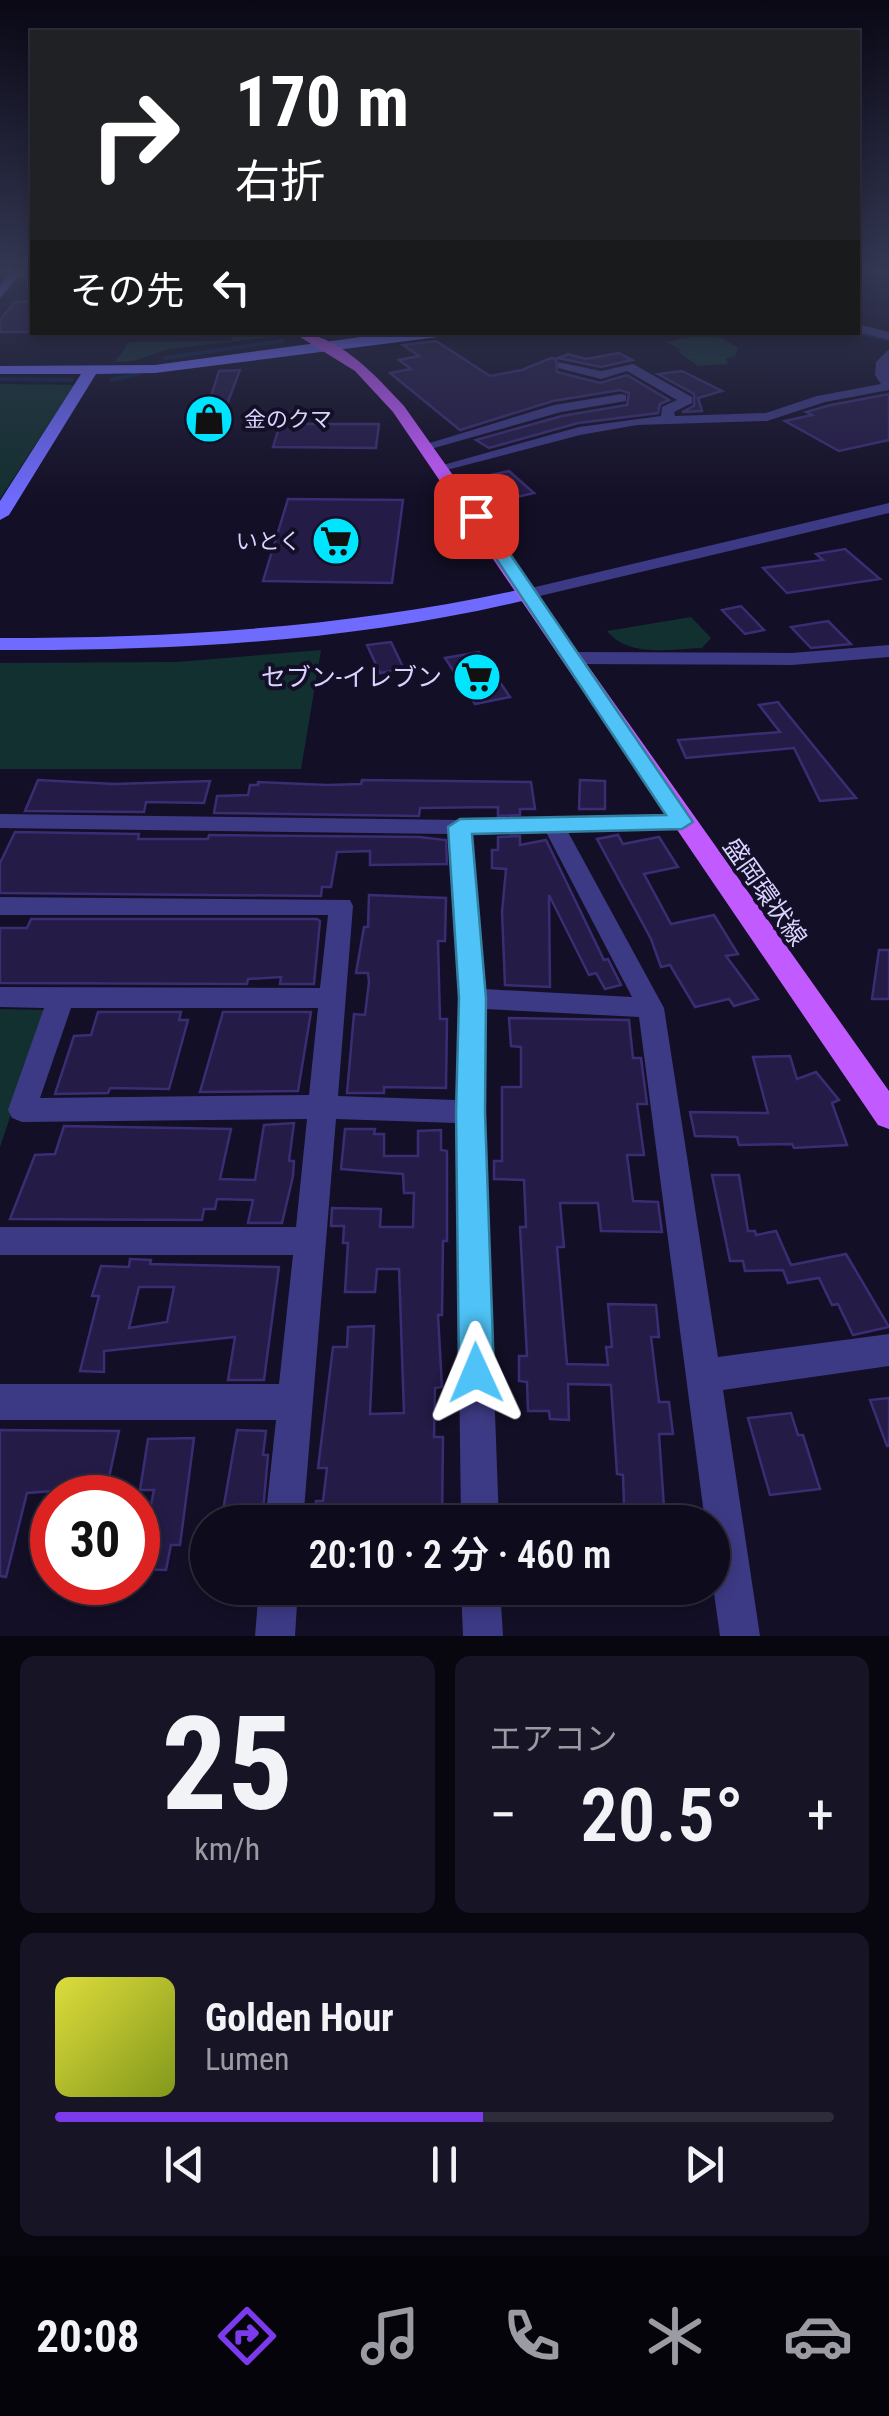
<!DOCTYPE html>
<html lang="ja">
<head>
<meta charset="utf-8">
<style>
  :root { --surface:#0e0b1c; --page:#171425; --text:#f1f3f6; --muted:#9b9ba3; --line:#2e2b3b; --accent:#7c3aed }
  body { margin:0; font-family:"Roboto Condensed","Noto Sans JP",sans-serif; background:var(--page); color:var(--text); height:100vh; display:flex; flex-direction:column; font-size:38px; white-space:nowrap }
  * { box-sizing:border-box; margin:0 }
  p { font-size:32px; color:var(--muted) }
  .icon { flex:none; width:55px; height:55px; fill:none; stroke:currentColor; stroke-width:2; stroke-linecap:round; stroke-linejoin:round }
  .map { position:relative; height:1636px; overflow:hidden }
  .panel { display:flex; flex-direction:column; gap:20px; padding:20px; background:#08060f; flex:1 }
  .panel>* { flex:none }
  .hud { position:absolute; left:30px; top:30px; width:830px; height:305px; border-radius:0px; box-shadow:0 5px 15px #0003,0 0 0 2px var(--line); background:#202124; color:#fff; overflow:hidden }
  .speed { position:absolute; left:30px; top:1475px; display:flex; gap:20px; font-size:50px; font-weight:700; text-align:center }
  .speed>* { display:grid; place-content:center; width:130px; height:130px; border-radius:50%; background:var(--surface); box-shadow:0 5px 15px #0003,0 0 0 2px var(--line); line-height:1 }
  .speed .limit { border:15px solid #d22; background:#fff; color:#111 }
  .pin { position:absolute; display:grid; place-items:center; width:85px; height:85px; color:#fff; margin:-42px; border-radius:20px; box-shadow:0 5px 15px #0006 }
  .me { position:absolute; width:110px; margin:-55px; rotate:359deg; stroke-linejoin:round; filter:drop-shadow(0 0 8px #0008) }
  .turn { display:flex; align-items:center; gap:35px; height:210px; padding:0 40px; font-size:45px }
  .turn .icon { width:130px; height:130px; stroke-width:2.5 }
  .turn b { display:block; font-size:70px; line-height:85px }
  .then { display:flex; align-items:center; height:95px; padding:0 40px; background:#0003; gap:20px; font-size:38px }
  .big { font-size:75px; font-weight:600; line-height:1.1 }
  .panel .widget { flex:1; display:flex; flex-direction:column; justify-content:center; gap:15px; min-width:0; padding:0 35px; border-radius:15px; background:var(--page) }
  .panel .dial { align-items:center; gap:0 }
  .dial b { font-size:130px; line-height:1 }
  .song { display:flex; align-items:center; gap:30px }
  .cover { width:120px; height:120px; border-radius:15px; background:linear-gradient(135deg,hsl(60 70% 55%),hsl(70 70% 35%)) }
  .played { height:10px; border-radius:5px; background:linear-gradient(90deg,var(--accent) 55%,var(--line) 55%) }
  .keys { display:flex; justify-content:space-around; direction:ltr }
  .heat { display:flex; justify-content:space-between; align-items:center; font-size:55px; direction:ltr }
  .panel .tiles { flex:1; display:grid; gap:20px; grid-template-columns:1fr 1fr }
  .widget:last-child { grid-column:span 2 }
  .trip { position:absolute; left:190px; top:1505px; width:540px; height:100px; border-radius:50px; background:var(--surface); box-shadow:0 5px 15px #0003,0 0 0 2px var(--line); font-weight:600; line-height:100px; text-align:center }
  .tab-bar { display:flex; height:160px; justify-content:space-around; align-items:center; background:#06040b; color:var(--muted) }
  .tab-bar .icon { width:70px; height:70px }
  .tab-bar .selected { color:var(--accent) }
  .tab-bar b { font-size:45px; color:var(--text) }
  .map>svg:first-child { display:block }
</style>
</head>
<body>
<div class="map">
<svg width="889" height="1636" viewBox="0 0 889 1636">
  <rect width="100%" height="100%" fill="#130f26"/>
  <g fill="#12302f">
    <polygon points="244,332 273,333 280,336 168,349 134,361 115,362 129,342 231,341 234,335"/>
    <polygon points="699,335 722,338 738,348 735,356 726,359 728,364 698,366 679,352 680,349 666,342"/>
    <polygon points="0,384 74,385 0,499"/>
    <path d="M 691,617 L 711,638 L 702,648 C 671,649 629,658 607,631 Z"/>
    <polygon points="321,650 301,769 0,769 0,663 177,662"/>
    <polygon points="0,1009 46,1010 0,1147"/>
  </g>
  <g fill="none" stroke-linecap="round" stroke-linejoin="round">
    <g stroke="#0c2248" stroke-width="4">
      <polyline points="857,332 889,340"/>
      <polyline points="340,336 375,332"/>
      <polyline points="165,358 282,341"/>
      <polyline points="0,379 72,380"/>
      <polyline points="111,380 138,374"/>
    </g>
  </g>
  <g fill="#241b47" stroke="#3b2d73" stroke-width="2.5" fill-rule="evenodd">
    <polygon points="32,301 32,332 0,332 0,320 15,302"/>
    <polygon points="436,341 490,376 522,370 551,358 556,359 557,372 600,383 627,375 669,400 660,404 658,413 578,423 489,448 476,440 562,416 627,405 629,393 620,390 553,401 460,430 390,373 411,369 399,360 419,356 403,345"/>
    <polygon points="619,353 632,360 601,367 558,358 568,354 586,359"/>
    <polygon points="240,370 220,423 197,423 207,400 210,400 219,371"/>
    <polygon points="682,371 722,391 698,398 702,411 682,412 694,406 694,394 658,374"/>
    <polygon points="889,394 889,440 839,451 785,421 812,415 806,412 831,405"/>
    <polygon points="280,424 379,424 376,448 273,447"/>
    <polygon points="509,471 534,493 508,499 485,476"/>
    <polygon points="288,499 403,500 392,583 263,581"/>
    <polygon points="845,549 880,579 787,593 763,568 823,560 816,554"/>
    <polygon points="741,606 764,630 745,634 722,610"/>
    <polygon points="828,621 851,644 811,648 791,627"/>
    <polygon points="391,642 404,669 380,673 367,645"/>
    <polygon points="479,652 510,697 475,704 445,658"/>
    <polygon points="778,702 781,706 856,798 820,801 794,748 686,758 678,740 780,732 759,705"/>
    <polygon points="38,780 114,784 210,781 204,803 146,802 144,812 25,811"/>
    <polygon points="362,780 531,782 535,809 520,809 520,815 498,816 498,807 420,808 419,816 214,813 217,796 248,795 250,785 258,785 258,782 327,785 361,784"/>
    <polygon points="580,780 605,781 605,809 579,809"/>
    <polygon points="15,832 139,834 138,839 208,839 209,835 419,837 446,840 447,864 370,865 370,851 337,852 331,887 322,887 321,896 0,893 0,863"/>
    <polygon points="618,835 623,844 659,837 678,867 644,874 671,924 714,915 738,954 726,956 758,999 734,1006 729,999 695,1007 670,965 661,967 651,939 597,839"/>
    <polygon points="520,836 520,845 546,840 604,960 608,959 621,985 605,989 596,973 589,975 549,895 550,987 505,985 502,912 506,869 492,868 492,850 498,850 498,837"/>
    <polygon points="369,895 446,898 445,941 438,941 440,1019 447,1019 446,1088 384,1087 384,1093 347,1093 354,1014 365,1015 369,982 368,973 356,973 364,927 368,927"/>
    <polygon points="31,919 317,919 320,921 314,984 280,984 281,977 248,979 247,984 0,983 0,928 27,928"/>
    <polygon points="879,950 889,950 889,999 872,999"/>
    <polygon points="98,1012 181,1012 179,1020 188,1020 169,1089 110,1088 108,1093 55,1094 74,1036 91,1035"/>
    <polygon points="223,1012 311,1012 298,1091 200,1092"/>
    <polygon points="509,1018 629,1020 633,1058 641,1058 647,1104 637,1104 644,1155 627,1155 633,1201 658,1202 662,1232 601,1231 598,1203 560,1203 564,1247 557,1247 567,1364 608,1365 606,1347 612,1347 608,1304 656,1305 659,1337 651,1337 659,1402 669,1402 673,1434 659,1434 664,1507 624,1504 623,1475 617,1474 611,1385 568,1384 569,1420 550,1419 549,1411 528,1411 527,1382 519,1381 519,1356 527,1356 520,1227 526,1227 524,1180 494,1179 494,1161 502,1161 502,1087 521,1087 521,1047 511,1046"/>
    <polygon points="790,1056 797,1079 816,1072 839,1100 832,1103 847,1145 794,1148 792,1144 739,1145 737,1137 695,1136 690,1112 768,1113 753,1057"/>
    <polygon points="294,1123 289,1161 294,1161 293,1176 282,1223 248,1223 253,1200 217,1199 215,1209 204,1209 202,1220 10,1219 35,1155 55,1154 64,1126 231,1129 220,1179 255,1180 264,1125"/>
    <polygon points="345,1129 375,1129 374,1134 384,1134 384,1156 418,1156 418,1131 441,1130 441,1150 447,1151 447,1241 443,1241 442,1315 438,1315 442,1387 435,1388 434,1437 443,1437 442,1522 314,1522 316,1501 323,1501 327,1468 318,1468 333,1347 347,1347 348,1327 374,1326 370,1414 404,1413 399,1269 377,1269 375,1292 345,1292 348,1243 343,1243 344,1226 331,1226 332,1208 381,1209 380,1227 413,1227 414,1193 404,1193 403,1174 341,1169"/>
    <polygon points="712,1175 739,1175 748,1231 755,1231 756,1235 776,1231 791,1265 846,1254 889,1327 853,1335 838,1304 832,1305 819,1278 788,1283 783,1270 745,1271 743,1261 730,1261"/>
    <path d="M 130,1259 L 151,1260 L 150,1264 L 279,1267 L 264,1380 L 228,1380 L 235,1337 L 104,1351 L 104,1372 L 80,1371 L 99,1296 L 92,1296 L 101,1266 L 129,1267 ZM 139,1287 L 174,1287 L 167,1322 L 129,1328 Z"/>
    <polygon points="889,1398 889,1446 887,1446 870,1400"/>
    <polygon points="791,1413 798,1435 803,1435 820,1489 770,1495 748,1418"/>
    <polygon points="0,1430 119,1431 107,1487 27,1493 6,1577 0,1576"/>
    <polygon points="237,1430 266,1431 263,1455 268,1455 262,1522 221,1522"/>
    <polygon points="194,1438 180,1545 171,1545 166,1570 138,1569 154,1490 140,1490 148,1439"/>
  </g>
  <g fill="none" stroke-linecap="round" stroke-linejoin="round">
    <g fill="#3d3a85" fill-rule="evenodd">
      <polygon points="32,272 32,275 14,278 9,275"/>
      <polygon points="858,324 889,332 889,340 858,332"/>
      <polygon points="889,349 889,390 825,402 767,421 637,425 580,435 443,471 436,467 579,427 661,416 662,407 677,400 627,371 601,379 558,368 558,362 601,371 633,364 692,397 692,403 674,412 675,416 766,413 817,396 881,384 875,375 876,362"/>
      <polygon points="621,394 626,395 626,401 561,412 427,450 420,446 554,405"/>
      <polygon points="889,503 889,513 527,599 518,594 527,589"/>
      <polygon points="889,645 889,657 792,665 570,664 560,658 570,652 792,653"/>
      <path d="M 0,814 L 460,820 L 690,817 L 693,822 L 682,829 L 568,832 L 664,1008 L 718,1357 L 889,1334 L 889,1366 L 723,1390 L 760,1636 L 720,1636 L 712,1579 L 712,1522 L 705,1522 L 639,1017 L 485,1009 L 484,1112 L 499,1522 L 461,1522 L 456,1123 L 336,1119 L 303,1522 L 265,1522 L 276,1420 L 0,1420 L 0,1384 L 279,1384 L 293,1255 L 0,1255 L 0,1227 L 296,1227 L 307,1119 L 22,1122 L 12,1118 L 8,1110 L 44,1008 L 0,1007 L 0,987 L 320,988 L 328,915 L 0,915 L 0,897 L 350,900 L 353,906 L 338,1096 L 456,1100 L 459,998 L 449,834 L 0,828 ZM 546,832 L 632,997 L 484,989 L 472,834 ZM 71,1008 L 318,1008 L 309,1095 L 40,1098 Z"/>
      <polygon points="259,1588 298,1588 295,1636 255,1636"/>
      <polygon points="461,1588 500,1588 503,1636 463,1636"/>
    </g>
    <g fill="#6f6bff" fill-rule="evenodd">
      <polygon points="10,272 20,275 0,298 0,285"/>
      <polygon points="477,332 155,373 96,374 9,515 0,520 0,501 81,374 0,374 0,366 155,365 391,333"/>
      <path d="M 527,588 L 534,590 L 534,598 C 359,641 180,651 0,650 L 0,638 C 178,638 353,627 527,588 Z"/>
    </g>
    <path fill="#c25bff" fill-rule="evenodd" d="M 292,332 C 337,332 375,375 404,406 L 889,1091 L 889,1129 L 878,1125 L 393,412 L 355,371 Z"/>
  </g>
  <linearGradient id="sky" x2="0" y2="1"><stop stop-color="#0a0815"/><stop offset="0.54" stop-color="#333752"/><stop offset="1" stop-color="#333752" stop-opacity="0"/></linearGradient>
  <rect width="889" height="501" fill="url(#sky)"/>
  <polygon fill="#4fc3f7" stroke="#337fa1" stroke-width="2.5" points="476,511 482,513 693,822 682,829 472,834 486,998 485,1112 494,1373 489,1385 476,1390 464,1385 459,1373 456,1112 459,998 448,827 460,819 666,815 468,516"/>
  <defs>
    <g id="shop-disc" transform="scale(2.5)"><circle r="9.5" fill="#00e5ff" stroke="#130f26"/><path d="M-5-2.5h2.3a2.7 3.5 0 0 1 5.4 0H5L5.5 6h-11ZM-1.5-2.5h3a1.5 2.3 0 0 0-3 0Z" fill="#111"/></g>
    <g id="supermarket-disc" transform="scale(2.5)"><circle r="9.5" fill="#00e5ff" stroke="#130f26"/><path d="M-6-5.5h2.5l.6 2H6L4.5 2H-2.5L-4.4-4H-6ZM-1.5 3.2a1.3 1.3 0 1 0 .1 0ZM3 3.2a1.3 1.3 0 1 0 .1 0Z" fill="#111"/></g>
  </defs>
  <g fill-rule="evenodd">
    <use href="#shop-disc" x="209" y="419"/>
    <use href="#supermarket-disc" x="336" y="541"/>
    <use href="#supermarket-disc" x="477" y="677"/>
  </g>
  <g text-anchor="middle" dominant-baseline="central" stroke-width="8" stroke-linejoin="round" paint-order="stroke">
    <g font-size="22" fill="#d9d4ff" stroke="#130f26" text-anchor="start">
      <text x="244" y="419">金のクマ</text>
      <text x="301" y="541" text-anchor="end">いとく</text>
    </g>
    <g font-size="25" fill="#d9d4ff" stroke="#130f26" text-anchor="end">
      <text x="442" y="677">セブン-イレブン</text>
    </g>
    <g font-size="25" fill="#d9d4ff" stroke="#130f26">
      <text transform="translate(765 892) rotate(55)">盛岡環状線</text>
    </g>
  </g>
</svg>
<div class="speed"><div class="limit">30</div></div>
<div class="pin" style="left:476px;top:516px;background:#d93025"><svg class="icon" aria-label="arrive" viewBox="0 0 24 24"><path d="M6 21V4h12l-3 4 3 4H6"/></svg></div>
<svg class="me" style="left:476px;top:1373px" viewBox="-20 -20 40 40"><path d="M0-17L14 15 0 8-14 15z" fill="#4fc3f7" stroke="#fff" stroke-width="4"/></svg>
<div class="trip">20:10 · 2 分 · 460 m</div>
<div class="hud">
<div class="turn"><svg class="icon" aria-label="right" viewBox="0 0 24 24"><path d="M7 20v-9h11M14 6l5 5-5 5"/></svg><div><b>170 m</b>右折</div></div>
<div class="then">その先<svg class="icon" aria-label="left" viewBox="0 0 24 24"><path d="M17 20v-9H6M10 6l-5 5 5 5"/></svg></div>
</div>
</div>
<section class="panel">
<div class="tiles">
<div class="widget dial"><b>25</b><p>km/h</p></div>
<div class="widget"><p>エアコン</p>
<div class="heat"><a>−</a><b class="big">20.5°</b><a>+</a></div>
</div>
<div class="widget">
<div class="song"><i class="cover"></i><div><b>Golden Hour</b><p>Lumen</p></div></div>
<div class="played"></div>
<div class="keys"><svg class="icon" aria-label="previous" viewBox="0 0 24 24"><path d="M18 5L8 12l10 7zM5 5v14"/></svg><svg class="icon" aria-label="pause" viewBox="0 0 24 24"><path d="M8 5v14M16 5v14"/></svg><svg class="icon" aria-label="next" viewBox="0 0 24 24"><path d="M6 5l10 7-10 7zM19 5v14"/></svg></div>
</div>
</div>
</section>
<nav class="tab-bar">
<b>20:08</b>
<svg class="icon selected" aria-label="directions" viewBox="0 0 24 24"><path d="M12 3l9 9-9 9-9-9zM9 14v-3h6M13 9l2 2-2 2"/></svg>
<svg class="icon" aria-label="music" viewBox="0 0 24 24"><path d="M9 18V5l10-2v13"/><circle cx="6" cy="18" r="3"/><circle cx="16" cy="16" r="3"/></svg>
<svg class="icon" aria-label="phone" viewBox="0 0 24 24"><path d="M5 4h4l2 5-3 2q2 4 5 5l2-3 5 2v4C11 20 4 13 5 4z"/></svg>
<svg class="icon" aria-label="climate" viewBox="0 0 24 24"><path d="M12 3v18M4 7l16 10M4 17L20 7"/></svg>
<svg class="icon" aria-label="car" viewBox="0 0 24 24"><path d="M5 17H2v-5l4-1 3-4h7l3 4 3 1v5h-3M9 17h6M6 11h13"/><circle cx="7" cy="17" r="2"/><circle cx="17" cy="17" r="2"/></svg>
</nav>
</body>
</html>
